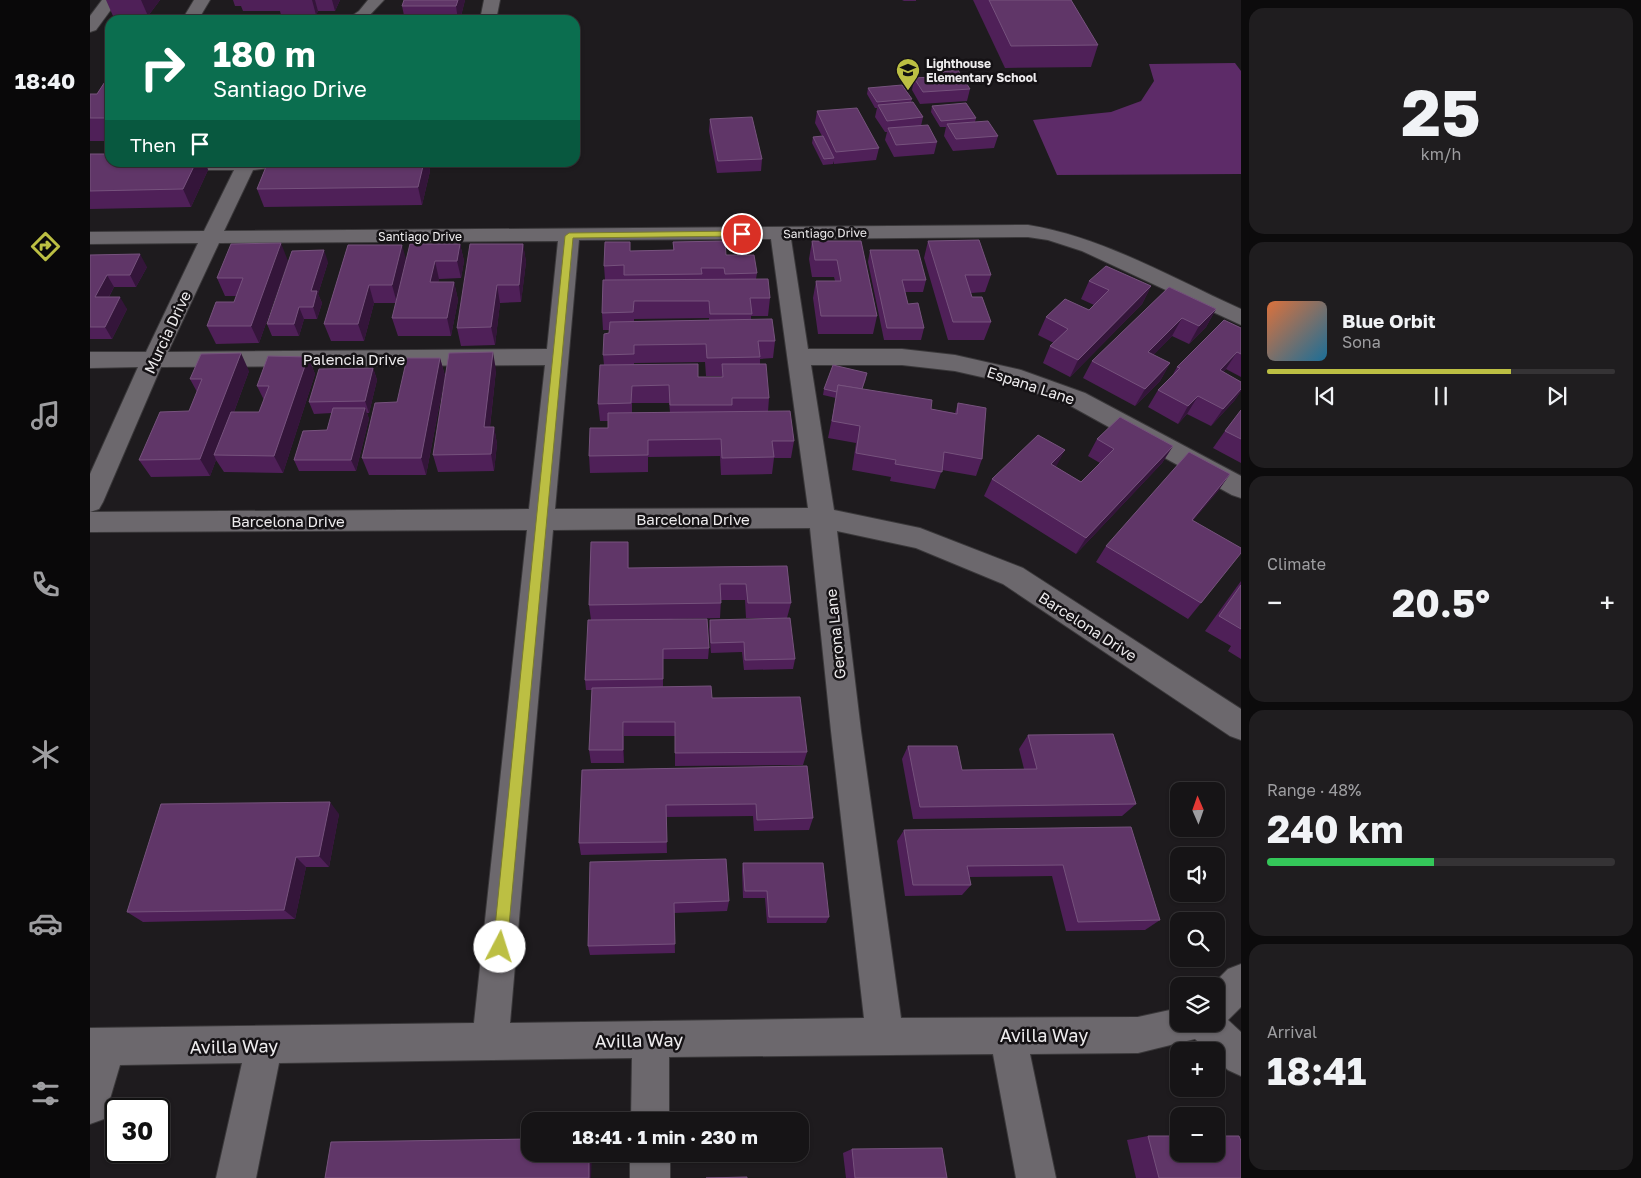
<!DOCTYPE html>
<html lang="en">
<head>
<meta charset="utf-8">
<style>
  :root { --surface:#161416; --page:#1f1d1f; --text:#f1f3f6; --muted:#9e9ea1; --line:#353335; --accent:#bcbf43 }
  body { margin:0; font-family:"Golos Text",sans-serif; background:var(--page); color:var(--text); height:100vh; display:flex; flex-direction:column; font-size:19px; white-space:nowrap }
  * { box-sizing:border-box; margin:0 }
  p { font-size:16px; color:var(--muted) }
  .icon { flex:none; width:28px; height:28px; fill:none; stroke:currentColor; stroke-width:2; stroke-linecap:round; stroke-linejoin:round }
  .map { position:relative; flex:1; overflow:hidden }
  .side { display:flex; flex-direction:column; gap:8px; padding:8px; background:#0c0b0c; width:400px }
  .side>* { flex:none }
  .top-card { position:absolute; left:15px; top:15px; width:475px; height:152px; border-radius:15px; box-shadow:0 1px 4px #0004,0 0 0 1px var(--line); background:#0b6e4f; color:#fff; overflow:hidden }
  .needle { width:32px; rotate:358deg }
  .tools { position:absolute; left:1080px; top:782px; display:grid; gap:10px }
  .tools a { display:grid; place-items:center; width:55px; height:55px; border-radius:10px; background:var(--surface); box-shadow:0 1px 4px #0004,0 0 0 1px var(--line); font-size:25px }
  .speed { position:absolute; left:15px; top:1098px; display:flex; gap:10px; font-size:25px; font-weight:700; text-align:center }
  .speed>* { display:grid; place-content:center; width:65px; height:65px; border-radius:50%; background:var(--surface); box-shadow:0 1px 4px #0004,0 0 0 1px var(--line); line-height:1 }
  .speed .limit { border:2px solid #111; border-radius:8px; background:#fff; color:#111 }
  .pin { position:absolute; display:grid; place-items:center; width:42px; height:42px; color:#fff; margin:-21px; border:2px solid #fff; border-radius:50%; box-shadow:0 1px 5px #0007 }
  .me { position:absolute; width:55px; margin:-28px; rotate:5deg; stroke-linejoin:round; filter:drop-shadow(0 0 4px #0008) }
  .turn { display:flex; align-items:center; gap:18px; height:105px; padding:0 25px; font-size:22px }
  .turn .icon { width:65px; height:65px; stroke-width:2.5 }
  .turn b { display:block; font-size:35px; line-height:42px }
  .then { display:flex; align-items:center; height:48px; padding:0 25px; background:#0003; gap:10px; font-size:19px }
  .big { font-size:38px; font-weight:700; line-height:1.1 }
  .side .tile { flex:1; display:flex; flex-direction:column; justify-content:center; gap:8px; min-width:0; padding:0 18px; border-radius:15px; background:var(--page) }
  .side .dial { align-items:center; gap:0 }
  .dial b { font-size:65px; line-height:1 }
  .song { display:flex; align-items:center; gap:15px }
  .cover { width:60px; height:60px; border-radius:8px; background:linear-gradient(135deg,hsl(20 70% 55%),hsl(200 70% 35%)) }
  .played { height:5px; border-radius:2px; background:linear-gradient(90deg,var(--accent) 70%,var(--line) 70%) }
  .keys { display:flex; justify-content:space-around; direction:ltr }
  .heat { display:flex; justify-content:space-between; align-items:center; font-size:28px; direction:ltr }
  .charge { height:8px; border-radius:4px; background:linear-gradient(90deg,#34c759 48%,var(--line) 0) }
  .trip { position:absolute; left:431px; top:1112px; width:288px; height:50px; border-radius:15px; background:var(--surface); box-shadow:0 1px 4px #0004,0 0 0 1px var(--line); font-weight:700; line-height:50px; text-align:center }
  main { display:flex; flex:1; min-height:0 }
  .menu { display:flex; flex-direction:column; width:90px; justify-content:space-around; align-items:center; background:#090809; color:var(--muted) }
  .menu .icon { width:35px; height:35px }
  .menu .active { color:var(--accent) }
  .menu b { font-size:22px; color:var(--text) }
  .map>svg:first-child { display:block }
</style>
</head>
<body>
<main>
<nav class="menu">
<b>18:40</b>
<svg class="icon active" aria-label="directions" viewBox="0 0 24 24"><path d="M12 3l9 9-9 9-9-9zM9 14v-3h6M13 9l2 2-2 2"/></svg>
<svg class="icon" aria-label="music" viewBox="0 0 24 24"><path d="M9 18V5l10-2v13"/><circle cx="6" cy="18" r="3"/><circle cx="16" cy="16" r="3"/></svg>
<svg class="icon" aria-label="phone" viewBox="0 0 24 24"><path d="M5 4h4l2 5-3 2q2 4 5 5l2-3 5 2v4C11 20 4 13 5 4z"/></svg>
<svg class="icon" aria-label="climate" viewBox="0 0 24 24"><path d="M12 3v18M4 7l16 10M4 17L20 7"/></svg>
<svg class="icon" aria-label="car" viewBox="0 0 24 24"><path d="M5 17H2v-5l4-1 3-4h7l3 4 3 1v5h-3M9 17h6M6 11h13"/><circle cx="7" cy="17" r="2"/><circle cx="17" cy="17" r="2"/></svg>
<svg class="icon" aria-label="filters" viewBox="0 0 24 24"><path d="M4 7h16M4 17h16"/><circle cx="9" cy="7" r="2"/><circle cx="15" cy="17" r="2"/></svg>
</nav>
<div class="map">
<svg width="1151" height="1178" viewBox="0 0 1151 1178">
  <rect width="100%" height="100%" fill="#1e1b1e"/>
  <polygon fill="#5d2b68" points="1145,63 1151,71 1151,174 967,175 943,120 1021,112 1051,101 1064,81 1059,64"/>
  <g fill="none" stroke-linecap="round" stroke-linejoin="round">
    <g stroke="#3a383a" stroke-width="2">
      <g id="minor">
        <polygon points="12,0 28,0 6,30 0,32 0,16"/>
        <polygon points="104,0 120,0 108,20 92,20"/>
        <polygon points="278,0 294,0 275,20 256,20 269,11"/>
        <polygon points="394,0 410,0 406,20 390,20"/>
        <path d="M 72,162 L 180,162 L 179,168 L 163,170 L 134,231 L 938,225 C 1013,237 1082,278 1151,309 L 1151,325 L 992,251 L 958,240 L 938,237 L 701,239 L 718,349 L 812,349 L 865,355 L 931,370 L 995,393 L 1151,476 L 1151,498 L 1142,495 L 979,405 L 918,383 L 865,371 L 812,365 L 721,365 L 744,510 L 830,528 L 933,568 L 1151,709 L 1151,740 L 1140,736 L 913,584 L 826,548 L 747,531 L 771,731 L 811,1018 L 1048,1017 L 1089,1008 L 1089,1024 L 1126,1024 L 1126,986 L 1121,986 L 1138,969 L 1151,964 L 1151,1007 L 1138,1020 L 1151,1032 L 1151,1076 L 1138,1070 L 1126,1059 L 1126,1051 L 1118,1051 L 1105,1039 L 1048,1053 L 940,1054 L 966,1178 L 926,1178 L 903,1054 L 579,1057 L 579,1121 L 541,1121 L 542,1058 L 189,1063 L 166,1178 L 126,1178 L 152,1063 L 30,1065 L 14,1119 L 0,1124 L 0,1028 L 384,1023 L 437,530 L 0,532 L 0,512 L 439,509 L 455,365 L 71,367 L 13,502 L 9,509 L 0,512 L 0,474 L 48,367 L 0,368 L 0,352 L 56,352 L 108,243 L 0,244 L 0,232 L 114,231 L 144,170 L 80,170 L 73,168 ZM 681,239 L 718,508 L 465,509 L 489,240 ZM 468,241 L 457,349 L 78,352 L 129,243 ZM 720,528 L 741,731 L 774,1018 L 420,1023 L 463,530 Z"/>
        <rect x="540" y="1154" width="40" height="24"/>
      </g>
    </g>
    <use href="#minor" fill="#6c686d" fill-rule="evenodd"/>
  </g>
  <g fill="#4f2058" fill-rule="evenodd">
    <polygon points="16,0 70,0 58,16 23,16"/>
    <polygon points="143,0 250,0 245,11 228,11 226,15 191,15 190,11 153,11 151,6 145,6"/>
    <polygon points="314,0 375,0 370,20 315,20 312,6"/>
    <polygon points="812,0 826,0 826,1 814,1"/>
    <polygon points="883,0 981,0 1008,45 1001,67 915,68"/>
    <polygon points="839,73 880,89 877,101 830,104 822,90 824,78 838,77"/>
    <polygon points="20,74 20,141 0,141 0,94 7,94"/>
    <polygon points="778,88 822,99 821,102 833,117 831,126 847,142 844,154 804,157 795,140 797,132 795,132 785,117 787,108 785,108 777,94"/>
    <polygon points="842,106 886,118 885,122 908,136 904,148 863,151 854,136 856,127 850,127 841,112"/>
    <polygon points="727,111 789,148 786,160 744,164 743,161 743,164 733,165 722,143 723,137 732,136 725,123"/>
    <polygon points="620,119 672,159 671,171 627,173 619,131"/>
    <polygon points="0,154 20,162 115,162 118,170 101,207 0,209"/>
    <polygon points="178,162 338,162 340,171 332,205 174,207 167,189"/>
    <polygon points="722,241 771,241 787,316 783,334 728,334 723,298 726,281 745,281 744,277 722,277 719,259"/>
    <polygon points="838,241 901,275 895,292 881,293 882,297 901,322 894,340 858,340 834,258"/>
    <path d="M 583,242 L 636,255 L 667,273 L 666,279 L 680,298 L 678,316 L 661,316 L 661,319 L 685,341 L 683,358 L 670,359 L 670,364 L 679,398 L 678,412 L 704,441 L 701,458 L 684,458 L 682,474 L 631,475 L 630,456 L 558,457 L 558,472 L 500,473 L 499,456 L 518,428 L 518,421 L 510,421 L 508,404 L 514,365 L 513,355 L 519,333 L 520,330 L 513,330 L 512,313 L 515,280 L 514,266 L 540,251 L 583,250 ZM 619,318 L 619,320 L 544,321 L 544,319 ZM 615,362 L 616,376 L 632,376 L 631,377 L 608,377 L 544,365 L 544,363 ZM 542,403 L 579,403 L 580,412 L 542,413 Z"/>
    <polygon points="370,244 374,261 371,278 349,279 348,282 364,282 368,300 361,336 308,336 302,318 306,303 284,303 274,341 241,341 234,324 258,245 316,261"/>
    <polygon points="433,244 436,262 431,302 410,303 405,345 371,346 367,328"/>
    <polygon points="780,250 836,280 833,292 815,292 818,304 834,328 831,340 794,340 778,262"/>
    <polygon points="0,255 57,267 46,287 24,287 19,297 37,309 22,339 0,339"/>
    <polygon points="198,261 169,343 126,344 117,326 144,302 146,296 135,296 127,278"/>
    <polygon points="238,262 228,294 232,303 227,319 214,319 209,336 182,336 177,324"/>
    <polygon points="999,281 1061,286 1052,304 980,377 953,363 960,346 964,343 948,335 956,317 999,310 1004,305 991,299"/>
    <polygon points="1079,287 1126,309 1116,327 1099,344 1082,336 1063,355 1080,363 1070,381 1045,406 993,378 1002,361"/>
    <polygon points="1151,328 1151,377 1136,369 1133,372 1151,382 1151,391 1144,401 1121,426 1097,414 1088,424 1058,407 1068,390 1082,376 1087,367"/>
    <polygon points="218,357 225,374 193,473 134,472 126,460 120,476 61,477 49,460 99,411 107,392 100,379 159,371 144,412 169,412 174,400 167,386"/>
    <polygon points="350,358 355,376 336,475 279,475 272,458 307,402"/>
    <polygon points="283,368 287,380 279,413 277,413 279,419 266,471 209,471 204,460 237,430 242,413 224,414 219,402"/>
    <polygon points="406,370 400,427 404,427 407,444 404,471 348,472 343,455"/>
    <polygon points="776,379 772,389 841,409 865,413 868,403 892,459 886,476 852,470 845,489 800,481 801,477 762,470 766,443 738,438 746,398 733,395 734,389"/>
    <polygon points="1151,410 1151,463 1123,448 1135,431"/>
    <polygon points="1007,439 1083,446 1072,463 986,554 894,496 902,479 966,467 991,482 1010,463 998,456"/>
    <polygon points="1140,474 1128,491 1103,520 1111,603 1098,619 1006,562 1016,546"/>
    <polygon points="538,542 539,568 697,566 701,603 697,618 656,618 655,600 631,600 630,618 582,619 619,648 618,659 573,659 573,687 622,698 717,752 713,765 585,766 585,736 534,736 534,763 501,763 499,750 502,690 496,690 495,680 501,620 499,605"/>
    <polygon points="1151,581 1151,659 1138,651 1141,646 1115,631"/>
    <polygon points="620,620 705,659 703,669 654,670 652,652 621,653 619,630"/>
    <polygon points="938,735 1046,804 1032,816 823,819 812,759 818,746 872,770 934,769 929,749"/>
    <polygon points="717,766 723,818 719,830 664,831 663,816 576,817 577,853 491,855 489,843 492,770"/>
    <polygon points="249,814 239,867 216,867 205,919 53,922 37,912"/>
    <polygon points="1041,827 1070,920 1055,930 976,931 962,876 879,877 881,885 872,895 815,896 807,841 814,830"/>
    <polygon points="500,862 639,901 637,911 584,913 585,953 500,955 498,946"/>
    <polygon points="653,863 739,917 736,923 677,923 675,898 653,898 652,870"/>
    <polygon points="1058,1136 1151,1178 1046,1178 1037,1140"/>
    <polygon points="762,1149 857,1178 756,1178 753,1153"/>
  </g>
  <g fill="#34153a">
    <polygon points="51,0 70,0 58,16"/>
    <polygon points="222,0 225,0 228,11 226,15"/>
    <polygon points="242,0 250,0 245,11"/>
    <polygon points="368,0 375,0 370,20 368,20 366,6"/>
    <polygon points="106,162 115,162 118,170 101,207 93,189"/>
    <polygon points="334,162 338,162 340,171 332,205 328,187"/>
    <polygon points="191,243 198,261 169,343 161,326"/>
    <polygon points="370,244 374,261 371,278 367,261"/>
    <polygon points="433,244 436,262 431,302 429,285"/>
    <polygon points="312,245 317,263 307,303 302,285"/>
    <polygon points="234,250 238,262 228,294 232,303 227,319 223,307 221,291"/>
    <polygon points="50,254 57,267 46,287 40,275"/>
    <polygon points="345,261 349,279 344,300 340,282"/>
    <polygon points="17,275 24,287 12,309 5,297"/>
    <polygon points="364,282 368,300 361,336 357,318"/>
    <polygon points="279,285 284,303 274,341 268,324"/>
    <polygon points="407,285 410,303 405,345 401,327"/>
    <polygon points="1061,286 1052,304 980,377 988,360"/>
    <polygon points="30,297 37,309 22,339 15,327"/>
    <polygon points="209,307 214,319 209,336 204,324"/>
    <polygon points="1126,309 1116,327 1099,344 1109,326"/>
    <polygon points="1092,318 1082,336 1049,370 1058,352"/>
    <polygon points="403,352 406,370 398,444 394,427"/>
    <polygon points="1147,352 1136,369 1118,388 1130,370"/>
    <polygon points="151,353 159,371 128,455 124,455 126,460 120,476 110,459"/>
    <polygon points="218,357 225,374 193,473 184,456"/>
    <polygon points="350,358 355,376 336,475 331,458"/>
    <polygon points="1080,363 1070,381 1045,406 1055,389"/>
    <polygon points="283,368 287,380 279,413 275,401"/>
    <polygon points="1151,389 1151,391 1144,401 1121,426 1133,409"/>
    <polygon points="1108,396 1097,414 1088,424 1098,406"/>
    <polygon points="275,408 279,419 266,471 261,460"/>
    <polygon points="404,427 407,444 404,471 401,454"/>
    <polygon points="1083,446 1072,463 986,554 996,538"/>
    <polygon points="975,450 966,467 961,464"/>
    <polygon points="1140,474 1128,491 1090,536 1102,520"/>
    <polygon points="538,542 539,558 539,584 538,568"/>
    <polygon points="533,722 534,736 534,763 533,750"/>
    <polygon points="240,802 249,814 239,867 229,856"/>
    <polygon points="206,857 216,867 205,919 194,910"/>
    <polygon points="499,1154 502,1154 501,1178 499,1178"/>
  </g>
  <g fill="#603668" stroke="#76527d">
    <polygon points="314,0 368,0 366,6 312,6"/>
    <polygon points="899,0 981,0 1008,45 921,46"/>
    <polygon points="868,70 880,89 833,92 824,78 842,77 839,73"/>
    <polygon points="20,74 20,118 0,118 0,94 7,94"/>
    <polygon points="812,85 822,99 787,102 778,88"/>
    <polygon points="823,102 833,117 797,121 788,105"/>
    <polygon points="876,103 886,118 851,121 842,106"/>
    <polygon points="767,108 789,148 746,152 727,111"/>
    <polygon points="662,117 672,159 628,161 620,119"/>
    <polygon points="898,121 908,136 866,139 857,124"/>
    <polygon points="838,125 847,142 806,145 798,128"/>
    <polygon points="733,136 744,158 734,159 723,137"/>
    <polygon points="0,154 20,154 20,162 106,162 93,189 0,191"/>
    <polygon points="178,162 334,162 328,187 167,189"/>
    <polygon points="889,240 901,275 875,275 882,297 892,297 901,322 863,322 838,241"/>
    <polygon points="635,241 636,255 664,255 667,273 635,274 634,268 611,268 612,274 534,275 534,265 514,266 515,242 540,242 540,251 584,250 583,242"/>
    <polygon points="722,241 771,241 787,316 731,316 726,281 751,281 747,260 725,260"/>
    <polygon points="191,243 161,326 117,326 126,302 144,302 153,278 127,278 141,244"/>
    <polygon points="320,244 370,244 367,261 345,261 340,282 364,282 357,318 302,318"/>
    <polygon points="380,244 433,244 429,285 407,285 401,327 367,328"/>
    <polygon points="258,245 312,245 302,285 279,285 268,324 234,324"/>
    <polygon points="234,250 221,291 227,291 223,307 209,307 204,324 177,324 202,251"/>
    <polygon points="780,250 828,250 836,280 812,280 818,304 828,303 834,328 797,328"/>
    <polygon points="50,254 40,275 17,275 5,297 30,297 15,327 0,327 0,255"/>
    <polygon points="1016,266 1061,286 988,360 960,346 978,329 956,317 975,299 999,310 1019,290 999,281"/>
    <polygon points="678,279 680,298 660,298 662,314 620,314 619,301 544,301 543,312 512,313 513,280"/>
    <polygon points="1079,287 1126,309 1109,326 1092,318 1058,352 1080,363 1055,389 1002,361"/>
    <polygon points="682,319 685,341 668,341 670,357 617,358 616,344 544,345 544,354 513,355 514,334 519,333 520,322"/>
    <polygon points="1134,320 1151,328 1151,354 1147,352 1130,370 1151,382 1151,389 1133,409 1108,396 1098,406 1068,390 1090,368 1087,367"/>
    <polygon points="403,352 394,427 404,427 401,454 343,455 359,353"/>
    <polygon points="151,353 110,459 49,460 70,412 99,411 112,379 100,379 111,354"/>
    <polygon points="178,356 218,357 184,456 124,455 141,412 169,412 179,386 167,386"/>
    <polygon points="317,358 350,358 331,458 272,458 285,403 307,402"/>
    <polygon points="608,364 608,377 633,377 632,364 676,364 679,398 642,398 642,405 580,405 579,385 542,386 541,403 508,404 510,365"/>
    <polygon points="743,365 777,373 772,389 748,385 747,392 734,389"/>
    <polygon points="283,368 275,401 219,402 229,369"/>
    <polygon points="748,385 842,400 841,409 867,414 868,403 896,408 892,459 854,452 852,472 805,464 806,460 766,453 770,426 742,421"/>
    <polygon points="243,408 275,408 261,460 204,460 213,431 237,430"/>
    <polygon points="1151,410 1151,439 1135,431"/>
    <polygon points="700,411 704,441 682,441 684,457 632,458 631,439 558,440 558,455 499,456 500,428 518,428 518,413"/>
    <polygon points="1030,417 1083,446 996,538 902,479 948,435 975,450 961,464 991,482 1024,449 1007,439"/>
    <polygon points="1099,452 1140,474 1102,520 1151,548 1151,553 1111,603 1016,546"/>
    <polygon points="501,542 538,542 538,568 697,566 701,603 658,603 656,584 630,584 631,603 499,605"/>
    <polygon points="1151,585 1151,629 1129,616"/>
    <polygon points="700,618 705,659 655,660 654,642 621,643 620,620"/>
    <polygon points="617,619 619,648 573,649 573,679 495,680 498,620"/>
    <polygon points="621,686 622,698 710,697 717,752 585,753 585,722 533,722 533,750 499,750 502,688"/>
    <polygon points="1023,734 1046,804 830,807 818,746 867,746 872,770 947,769 938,735"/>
    <polygon points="717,766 723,818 667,820 666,804 576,805 577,842 489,843 492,770"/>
    <polygon points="240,802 229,856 206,857 194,910 37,912 71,804"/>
    <polygon points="1041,827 1070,920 988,922 973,865 877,866 881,885 823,885 814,830"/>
    <polygon points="636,859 639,901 584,903 585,944 498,946 500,862"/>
    <polygon points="653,863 733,863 739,917 679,917 677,891 655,891"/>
    <polygon points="1058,1136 1089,1136 1089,1154 1126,1154 1126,1136 1149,1136 1151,1141 1151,1178 1069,1178"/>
    <polygon points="440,1139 440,1154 499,1154 499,1178 235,1178 241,1142"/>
    <polygon points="852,1148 857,1178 765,1178 762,1149"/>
    <polygon points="657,1177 657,1178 616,1178"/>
  </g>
  <polygon fill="#bcbf43" stroke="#7a7c2c" points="652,231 656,234 655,236 483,238 417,947 415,952 410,954 405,952 403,947 475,236 479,233"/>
  <defs>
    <g id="school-pin" transform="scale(1.25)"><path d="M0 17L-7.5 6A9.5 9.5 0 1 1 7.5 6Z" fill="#bcbf43" stroke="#151215"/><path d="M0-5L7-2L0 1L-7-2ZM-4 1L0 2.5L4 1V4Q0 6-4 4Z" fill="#111"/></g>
  </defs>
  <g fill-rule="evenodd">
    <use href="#school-pin" x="818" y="70"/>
  </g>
  <g text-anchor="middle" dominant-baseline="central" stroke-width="5" stroke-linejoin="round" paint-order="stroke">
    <g font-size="12" font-weight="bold" fill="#edebed" stroke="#151215" text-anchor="start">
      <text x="836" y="63">Lighthouse<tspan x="836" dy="14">Elementary School</tspan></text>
    </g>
    <g font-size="12" fill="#edebed" stroke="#151215">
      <text transform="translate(735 233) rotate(-1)">Santiago Drive</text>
      <text x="330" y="236">Santiago Drive</text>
    </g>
    <g font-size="15" fill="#edebed" stroke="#151215">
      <text transform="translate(77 332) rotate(-65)">Murcia Drive</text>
      <text x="264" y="359">Palencia Drive</text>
      <text transform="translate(941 385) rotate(18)">Espana Lane</text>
      <text x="603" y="519">Barcelona Drive</text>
      <text x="198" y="521">Barcelona Drive</text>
      <text transform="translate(998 626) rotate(33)">Barcelona Drive</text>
      <text transform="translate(745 634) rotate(-96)">Gerona Lane</text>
    </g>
    <g font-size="18" fill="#edebed" stroke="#151215">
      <text x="954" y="1035">Avilla Way</text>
      <text transform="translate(549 1040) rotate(-1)">Avilla Way</text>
      <text transform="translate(144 1046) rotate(-1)">Avilla Way</text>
    </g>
  </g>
</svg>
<div class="tools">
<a><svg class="needle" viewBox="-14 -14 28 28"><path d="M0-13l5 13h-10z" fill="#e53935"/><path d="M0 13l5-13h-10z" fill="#9e9ea1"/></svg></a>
<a><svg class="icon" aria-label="sound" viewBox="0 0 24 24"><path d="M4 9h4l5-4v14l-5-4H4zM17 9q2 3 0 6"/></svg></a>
<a><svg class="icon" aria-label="search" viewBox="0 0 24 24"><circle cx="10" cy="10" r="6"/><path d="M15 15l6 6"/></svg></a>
<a><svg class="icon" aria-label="layers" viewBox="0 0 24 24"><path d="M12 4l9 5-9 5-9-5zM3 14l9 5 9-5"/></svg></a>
<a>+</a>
<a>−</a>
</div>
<div class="speed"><div class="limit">30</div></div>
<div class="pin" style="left:652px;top:234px;background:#d93025"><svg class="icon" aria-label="arrive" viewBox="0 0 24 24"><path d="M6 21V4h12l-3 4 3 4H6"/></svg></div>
<svg class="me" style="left:410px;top:947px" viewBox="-20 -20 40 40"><circle r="19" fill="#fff"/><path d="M0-13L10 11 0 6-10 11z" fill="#bcbf43"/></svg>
<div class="trip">18:41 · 1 min · 230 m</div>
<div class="top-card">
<div class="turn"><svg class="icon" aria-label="right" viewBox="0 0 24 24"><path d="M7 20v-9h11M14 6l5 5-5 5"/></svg><div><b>180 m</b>Santiago Drive</div></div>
<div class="then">Then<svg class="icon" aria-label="arrive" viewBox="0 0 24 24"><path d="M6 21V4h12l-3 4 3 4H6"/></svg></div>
</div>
</div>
<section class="side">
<div class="tile dial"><b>25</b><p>km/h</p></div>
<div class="tile">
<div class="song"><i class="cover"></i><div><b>Blue Orbit</b><p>Sona</p></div></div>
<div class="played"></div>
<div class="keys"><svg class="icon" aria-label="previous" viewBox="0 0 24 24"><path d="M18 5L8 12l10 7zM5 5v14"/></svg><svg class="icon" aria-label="pause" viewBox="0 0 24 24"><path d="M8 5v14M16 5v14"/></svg><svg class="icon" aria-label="next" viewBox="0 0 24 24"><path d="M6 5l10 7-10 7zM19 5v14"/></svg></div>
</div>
<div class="tile"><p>Climate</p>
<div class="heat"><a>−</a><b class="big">20.5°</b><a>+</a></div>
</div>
<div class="tile"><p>Range · 48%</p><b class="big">240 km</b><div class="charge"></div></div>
<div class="tile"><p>Arrival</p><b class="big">18:41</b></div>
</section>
</main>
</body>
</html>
